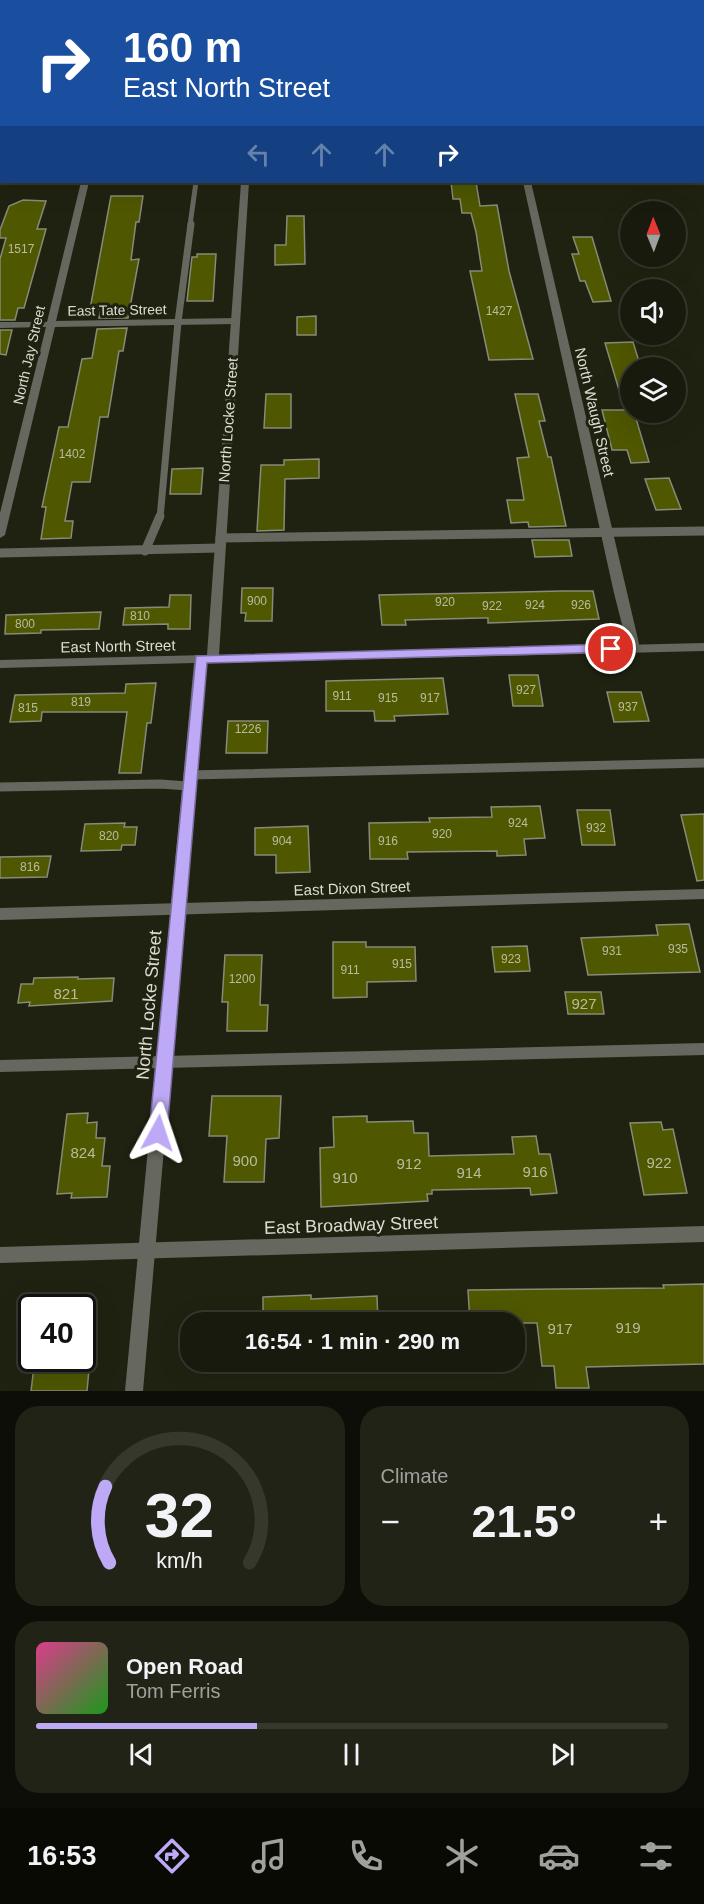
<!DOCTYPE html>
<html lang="en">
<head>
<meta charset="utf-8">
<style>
  :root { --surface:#181a0d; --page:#212316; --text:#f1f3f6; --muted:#9fa19d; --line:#36382e; --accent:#bda9f5 }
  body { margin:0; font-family:Helvetica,sans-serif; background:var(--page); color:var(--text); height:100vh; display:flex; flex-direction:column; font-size:22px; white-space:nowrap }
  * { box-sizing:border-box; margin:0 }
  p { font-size:20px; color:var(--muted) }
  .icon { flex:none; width:33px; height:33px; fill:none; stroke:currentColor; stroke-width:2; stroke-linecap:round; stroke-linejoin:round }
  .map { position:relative; height:1391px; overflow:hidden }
  .panel { display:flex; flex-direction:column; gap:15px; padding:15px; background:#0d0e07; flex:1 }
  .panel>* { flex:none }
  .hud { position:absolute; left:0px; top:0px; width:705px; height:183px; box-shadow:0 6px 24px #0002,0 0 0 2px var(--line); background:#1a4fa0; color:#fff; overflow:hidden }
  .needle { width:39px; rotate:359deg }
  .tools { position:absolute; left:620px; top:201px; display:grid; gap:12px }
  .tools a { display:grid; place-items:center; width:66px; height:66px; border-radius:50%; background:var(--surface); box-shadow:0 6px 24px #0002,0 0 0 2px var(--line); font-size:30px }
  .speed { position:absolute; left:18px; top:1294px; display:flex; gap:12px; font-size:30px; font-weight:700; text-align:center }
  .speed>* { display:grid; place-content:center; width:78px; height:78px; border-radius:50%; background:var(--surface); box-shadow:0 6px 24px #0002,0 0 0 2px var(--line); line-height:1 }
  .speed .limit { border:3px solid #111; border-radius:9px; background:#fff; color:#111 }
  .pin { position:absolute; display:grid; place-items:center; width:51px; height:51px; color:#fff; margin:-26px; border:3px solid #fff; border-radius:50%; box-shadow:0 2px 6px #0007 }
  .me { position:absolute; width:66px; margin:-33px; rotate:5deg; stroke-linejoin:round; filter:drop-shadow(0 0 4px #0008) }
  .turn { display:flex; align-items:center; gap:21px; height:126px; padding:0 24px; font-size:27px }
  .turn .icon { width:78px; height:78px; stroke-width:2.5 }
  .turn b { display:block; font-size:42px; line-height:51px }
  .lanes { display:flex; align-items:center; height:57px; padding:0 24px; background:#0003; justify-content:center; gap:30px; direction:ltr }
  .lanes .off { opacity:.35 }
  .big { font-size:45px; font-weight:700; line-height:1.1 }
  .panel .widget { flex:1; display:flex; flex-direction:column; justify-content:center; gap:9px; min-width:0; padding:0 21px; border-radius:24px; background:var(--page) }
  .panel .dial { align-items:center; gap:0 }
  .dial svg { height:156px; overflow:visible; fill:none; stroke:var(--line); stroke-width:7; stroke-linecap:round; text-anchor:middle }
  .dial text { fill:var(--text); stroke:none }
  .song { display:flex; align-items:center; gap:18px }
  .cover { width:72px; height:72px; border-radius:9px; background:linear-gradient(135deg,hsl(330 70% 55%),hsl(120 70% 35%)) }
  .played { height:6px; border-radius:3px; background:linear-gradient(90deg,var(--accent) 35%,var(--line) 35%) }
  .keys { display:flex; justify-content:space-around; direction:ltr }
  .heat { display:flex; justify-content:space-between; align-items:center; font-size:33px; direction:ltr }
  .panel .tiles { flex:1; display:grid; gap:15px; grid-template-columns:1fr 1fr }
  .widget:last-child { grid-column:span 2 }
  .trip { position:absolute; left:180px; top:1312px; width:345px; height:60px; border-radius:24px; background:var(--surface); box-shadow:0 6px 24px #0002,0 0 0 2px var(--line); font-weight:700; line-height:60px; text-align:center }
  .menu { display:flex; height:96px; justify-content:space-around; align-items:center; background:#0a0a05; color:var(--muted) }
  .menu .icon { width:42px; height:42px }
  .menu .on { color:var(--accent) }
  .menu b { font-size:27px; color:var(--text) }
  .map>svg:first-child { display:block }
</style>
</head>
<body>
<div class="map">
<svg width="704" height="1391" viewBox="0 0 704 1391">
  <rect width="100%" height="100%" fill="#202211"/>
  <g fill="#4f5700" stroke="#878b77" stroke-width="1.5">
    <polygon points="451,182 476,182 480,206 497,205 509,271 533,359 489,360 470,271 482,271 476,232 471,213 462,213 460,199 453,199"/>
    <polygon points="111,196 143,196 139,222 136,222 131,260 139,259 128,318 99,318 101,309 90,309"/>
    <polygon points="23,200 46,201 37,229 46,229 24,308 18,308 15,320 0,320 0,259 6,238 0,238 0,230 9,206"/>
    <polygon points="287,216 304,216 305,264 275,265 275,245 286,245"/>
    <polygon points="573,237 592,237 611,301 593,302 585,281 580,281 572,254 579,254"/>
    <polygon points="197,254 216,254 213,301 187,301 192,257 197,257"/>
    <polygon points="316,316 316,335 297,335 297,317"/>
    <polygon points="127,328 123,351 119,351 108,417 100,417 90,482 72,482 65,521 73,521 71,538 41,539 46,507 42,507 59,427 68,427 82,359 92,358 97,329"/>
    <polygon points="0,330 12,330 6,355 0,354"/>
    <polygon points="633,342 641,368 630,368 630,412 634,412 649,462 631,463 627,450 612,450 602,410 625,410 605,343"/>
    <polygon points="266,394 291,394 291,428 264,428"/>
    <polygon points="515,394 538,394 545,421 539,421 548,457 551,457 566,526 529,527 528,522 511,523 507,500 524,500 517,458 529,457"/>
    <polygon points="319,459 319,478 285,479 284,530 257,531 261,465 284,465 284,460"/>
    <polygon points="203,468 201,494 170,494 172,469"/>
    <polygon points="669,478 681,509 656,510 645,479"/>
    <polygon points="532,540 569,540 572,556 535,557"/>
    <polygon points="242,588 273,588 272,621 245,621 246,613 241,613"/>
    <polygon points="562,591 593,591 599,619 488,623 488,618 481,618 405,620 406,625 382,625 379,595"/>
    <polygon points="170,595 191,595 190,629 168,629 168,624 123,625 125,608 169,607"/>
    <polygon points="101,612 99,629 41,630 41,633 5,634 6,615"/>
    <polygon points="509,675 538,675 543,706 513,706"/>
    <polygon points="443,678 448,714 394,716 395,721 375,721 374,711 326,711 326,681"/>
    <polygon points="156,683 151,723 147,723 141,773 119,773 127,712 42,712 41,721 10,722 15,695 125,693 126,684"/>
    <polygon points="607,692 641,692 649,721 614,722"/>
    <polygon points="228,721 268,721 267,753 226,753"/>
    <polygon points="540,806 545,838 524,839 526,855 497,856 497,851 407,852 408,859 370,859 369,823 430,822 429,818 492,817 491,807"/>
    <polygon points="577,810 610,810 615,845 582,845"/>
    <polygon points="704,814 704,880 697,881 681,815"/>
    <polygon points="125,823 124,827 137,827 135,845 122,845 121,850 81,851 85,824"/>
    <polygon points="308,826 310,872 276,873 276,855 255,855 255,828"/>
    <polygon points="51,856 47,877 0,878 0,857"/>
    <polygon points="689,924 700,972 588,975 581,938 658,935 656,925"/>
    <polygon points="333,942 366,942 366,947 415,947 416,981 367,982 367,997 333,998"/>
    <polygon points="527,946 530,971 495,972 492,947"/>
    <polygon points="225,955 262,955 260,1005 268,1005 267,1031 227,1031 228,1002 222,1002"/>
    <polygon points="78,977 78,979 114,978 112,1001 29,1006 30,1002 18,1003 21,984 33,984 34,978"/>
    <polygon points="565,992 601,992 604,1014 568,1014"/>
    <polygon points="212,1096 281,1096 279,1138 266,1139 264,1182 224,1182 227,1136 209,1136"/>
    <polygon points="88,1113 87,1123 97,1122 96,1138 105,1138 102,1166 110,1166 107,1197 71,1198 72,1193 57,1194 67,1114"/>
    <polygon points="367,1116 367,1122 413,1121 414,1133 428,1133 429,1156 514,1154 512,1137 536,1136 539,1154 550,1154 557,1193 531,1195 530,1188 432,1190 432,1194 427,1194 428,1201 321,1207 320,1148 334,1147 333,1117"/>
    <polygon points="661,1122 663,1130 673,1129 687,1193 644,1195 630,1123"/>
    <polygon points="704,1284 704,1364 586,1367 589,1388 556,1388 554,1366 542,1366 537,1323 470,1323 468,1290 664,1288 663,1285"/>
    <polygon points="311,1295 311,1299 377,1296 378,1323 263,1323 263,1297"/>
    <polygon points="35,1359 90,1359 87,1391 31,1391"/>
  </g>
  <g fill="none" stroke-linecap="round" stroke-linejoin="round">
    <g stroke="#66685f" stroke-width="5">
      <polyline points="0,116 2,111"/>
      <polyline points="190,225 196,182"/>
    </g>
    <polyline stroke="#66685f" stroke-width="7" points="160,518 178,322 191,224"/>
    <g stroke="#66685f" stroke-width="9">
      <polyline points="220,538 704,531"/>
      <polyline points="145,551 160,516"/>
      <polyline points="0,553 219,548"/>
      <polyline points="190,775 704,763"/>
      <polyline points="0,787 160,784 188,786"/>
    </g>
    <polyline stroke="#66685f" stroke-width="12" points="0,1066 704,1049"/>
    <g fill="#66685f" fill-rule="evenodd">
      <rect x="125" y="0" width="6" height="2"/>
      <polygon points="478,0 484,0 485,2 479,2"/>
      <rect x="0" y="119" width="2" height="4"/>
      <polygon points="81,182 89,182 56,321 235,318 239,321 235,324 55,327 5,535 0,538 0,513 46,327 0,328 0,322 47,322"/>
      <polygon points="523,182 531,182 640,648 634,652 628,648 614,593"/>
      <polygon points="704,889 704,899 0,920 0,908"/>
      <polygon points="704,1226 704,1242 0,1263 0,1247"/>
    </g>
    <g fill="#66685f" fill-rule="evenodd">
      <rect x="251" y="0" width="6" height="2"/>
      <polygon points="241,182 249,182 219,655 704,643 704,651 206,663 143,1391 125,1391 194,663 0,668 0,660 207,655"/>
    </g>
  </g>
  <polygon fill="#bda9f5" stroke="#7b6e9f" stroke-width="1.5" points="611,644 616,646 618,649 616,652 207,663 167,1133 164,1139 158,1141 151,1139 149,1133 196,656"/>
  <g text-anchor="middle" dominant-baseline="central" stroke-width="6" stroke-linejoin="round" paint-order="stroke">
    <g font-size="12" fill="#b8bc9e">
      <text x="21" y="249">1517</text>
      <text x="499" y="311">1427</text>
      <text x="72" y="454">1402</text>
      <text x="257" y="601">900</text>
      <text x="445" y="602">920</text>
      <text x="535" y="605">924</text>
      <text x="581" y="605">926</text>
      <text x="492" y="606">922</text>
      <text x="140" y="616">810</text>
      <text x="25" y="624">800</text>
      <text x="526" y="690">927</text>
      <text x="342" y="696">911</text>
      <text x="388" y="698">915</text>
      <text x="430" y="698">917</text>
      <text x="81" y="702">819</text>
      <text x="628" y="707">937</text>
      <text x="28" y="708">815</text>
      <text x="248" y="729">1226</text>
      <text x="518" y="823">924</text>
      <text x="596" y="828">932</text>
      <text x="442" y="834">920</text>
      <text x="109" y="836">820</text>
      <text x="282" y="841">904</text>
      <text x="388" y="841">916</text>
      <text x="30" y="867">816</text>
      <text x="678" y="949">935</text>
      <text x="612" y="951">931</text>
      <text x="511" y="959">923</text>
      <text x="402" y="964">915</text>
      <text x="350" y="970">911</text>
      <text x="242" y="979">1200</text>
    </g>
    <g font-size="14" fill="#dbddd3" stroke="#202211">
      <text transform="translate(117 310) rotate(-1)">East Tate Street</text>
      <text transform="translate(29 355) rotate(-77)">North Jay Street</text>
    </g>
    <g font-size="15" fill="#dbddd3" stroke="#202211">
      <text transform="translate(595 412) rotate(77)">North Waugh Street</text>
      <text transform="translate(228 420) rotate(-86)">North Locke Street</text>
      <text transform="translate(118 646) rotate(-1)">East North Street</text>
      <text transform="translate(352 888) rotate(-2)">East Dixon Street</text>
    </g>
    <g font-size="15" fill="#b8bc9e">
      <text x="66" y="993">821</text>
      <text x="584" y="1003">927</text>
      <text x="83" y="1152">824</text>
      <text x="245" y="1160">900</text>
      <text x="659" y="1162">922</text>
      <text x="409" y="1163">912</text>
      <text x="535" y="1171">916</text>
      <text x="469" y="1172">914</text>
      <text x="345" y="1177">910</text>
      <text x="628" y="1327">919</text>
      <text x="560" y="1328">917</text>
    </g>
    <g font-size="18" fill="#dbddd3" stroke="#202211">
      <text transform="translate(149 1005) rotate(-85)">North Locke Street</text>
      <text transform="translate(351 1225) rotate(-2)">East Broadway Street</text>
    </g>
  </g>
</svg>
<div class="tools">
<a><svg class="needle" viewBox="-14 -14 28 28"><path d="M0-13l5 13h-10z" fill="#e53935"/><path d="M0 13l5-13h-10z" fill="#9fa19d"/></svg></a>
<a><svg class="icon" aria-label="sound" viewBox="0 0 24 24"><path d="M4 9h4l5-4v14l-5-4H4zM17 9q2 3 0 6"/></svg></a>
<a><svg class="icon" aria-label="layers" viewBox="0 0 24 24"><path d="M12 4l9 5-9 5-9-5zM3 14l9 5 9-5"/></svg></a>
</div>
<div class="speed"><div class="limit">40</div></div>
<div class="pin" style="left:611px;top:649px;background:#d93025"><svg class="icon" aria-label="arrive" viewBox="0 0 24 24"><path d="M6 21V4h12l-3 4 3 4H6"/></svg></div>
<svg class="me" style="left:158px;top:1133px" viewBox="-20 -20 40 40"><path d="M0-17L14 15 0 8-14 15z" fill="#bda9f5" stroke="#fff" stroke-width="4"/></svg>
<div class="trip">16:54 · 1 min · 290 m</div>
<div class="hud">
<div class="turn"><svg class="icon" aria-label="right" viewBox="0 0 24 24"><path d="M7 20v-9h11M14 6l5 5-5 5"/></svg><div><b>160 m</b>East North Street</div></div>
<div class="lanes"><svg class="icon off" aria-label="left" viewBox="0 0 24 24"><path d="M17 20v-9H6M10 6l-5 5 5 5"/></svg><svg class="icon off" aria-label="ahead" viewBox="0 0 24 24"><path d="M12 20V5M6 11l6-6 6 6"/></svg><svg class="icon off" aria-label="ahead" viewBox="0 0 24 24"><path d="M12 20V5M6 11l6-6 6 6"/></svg><svg class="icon" aria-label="right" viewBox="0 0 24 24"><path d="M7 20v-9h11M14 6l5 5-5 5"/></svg></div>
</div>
</div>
<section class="panel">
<div class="tiles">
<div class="widget dial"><svg viewBox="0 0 100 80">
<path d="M14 69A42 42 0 1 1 86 69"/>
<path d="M14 69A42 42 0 0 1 12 30" stroke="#bda9f5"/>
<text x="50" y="56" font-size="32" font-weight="700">32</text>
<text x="50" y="72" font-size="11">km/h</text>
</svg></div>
<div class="widget"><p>Climate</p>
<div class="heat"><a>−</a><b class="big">21.5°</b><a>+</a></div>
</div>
<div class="widget">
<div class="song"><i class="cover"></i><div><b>Open Road</b><p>Tom Ferris</p></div></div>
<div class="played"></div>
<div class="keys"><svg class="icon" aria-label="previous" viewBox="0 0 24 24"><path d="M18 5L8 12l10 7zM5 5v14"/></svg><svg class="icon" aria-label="pause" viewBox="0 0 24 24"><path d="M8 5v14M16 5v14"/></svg><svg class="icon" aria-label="next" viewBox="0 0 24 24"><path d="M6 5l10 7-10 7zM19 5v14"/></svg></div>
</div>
</div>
</section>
<nav class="menu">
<b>16:53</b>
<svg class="icon on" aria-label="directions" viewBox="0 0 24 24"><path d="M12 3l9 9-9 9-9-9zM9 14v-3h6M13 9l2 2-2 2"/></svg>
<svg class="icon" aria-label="music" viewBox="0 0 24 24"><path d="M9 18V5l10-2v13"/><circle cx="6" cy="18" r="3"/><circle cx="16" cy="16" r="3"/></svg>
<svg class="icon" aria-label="phone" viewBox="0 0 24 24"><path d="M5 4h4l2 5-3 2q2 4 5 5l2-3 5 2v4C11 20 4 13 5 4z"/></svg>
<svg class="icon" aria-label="climate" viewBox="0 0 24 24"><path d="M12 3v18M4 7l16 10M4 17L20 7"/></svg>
<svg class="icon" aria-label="car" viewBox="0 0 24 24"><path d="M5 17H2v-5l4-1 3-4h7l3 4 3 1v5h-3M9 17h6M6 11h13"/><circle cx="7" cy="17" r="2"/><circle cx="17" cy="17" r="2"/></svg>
<svg class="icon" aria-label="filters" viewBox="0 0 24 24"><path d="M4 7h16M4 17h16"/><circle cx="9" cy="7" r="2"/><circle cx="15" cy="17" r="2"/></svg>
</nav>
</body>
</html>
